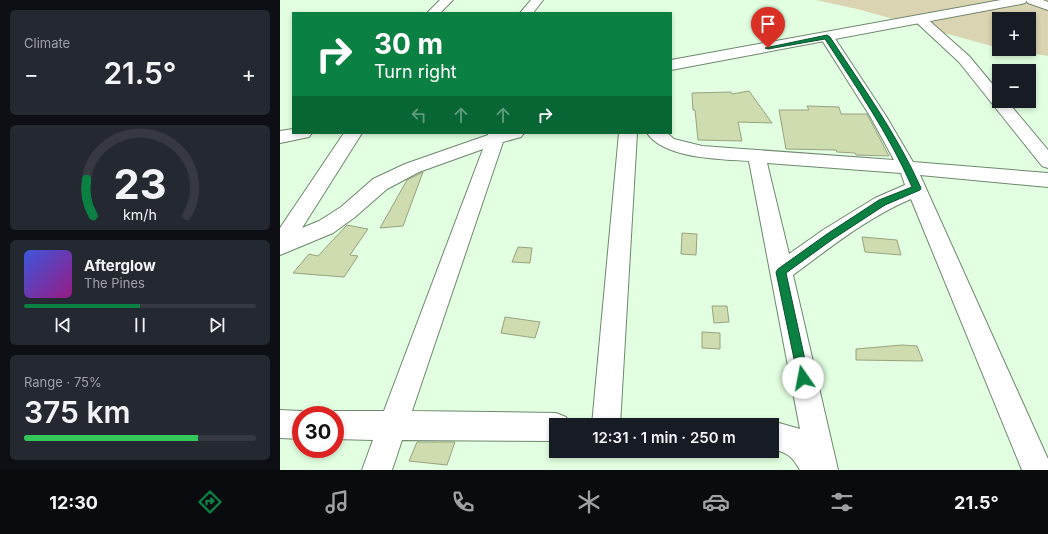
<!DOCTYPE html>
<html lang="en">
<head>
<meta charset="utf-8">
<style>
  :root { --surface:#171b24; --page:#242831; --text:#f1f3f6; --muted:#9ea1a6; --line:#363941; --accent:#0b8043 }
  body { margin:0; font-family:Inter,sans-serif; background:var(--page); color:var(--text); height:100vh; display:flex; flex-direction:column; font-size:15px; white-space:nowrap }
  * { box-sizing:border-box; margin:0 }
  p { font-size:13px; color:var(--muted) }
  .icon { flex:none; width:22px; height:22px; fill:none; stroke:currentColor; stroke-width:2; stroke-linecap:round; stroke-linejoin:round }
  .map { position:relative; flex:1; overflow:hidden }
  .panel { display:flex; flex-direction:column; gap:10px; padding:10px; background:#0d0f14; width:280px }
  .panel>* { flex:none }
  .banner { position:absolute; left:12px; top:12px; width:380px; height:122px; border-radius:0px; box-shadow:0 2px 6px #0003; background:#0b8043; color:#fff; overflow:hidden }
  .tools { position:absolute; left:712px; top:12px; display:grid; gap:8px }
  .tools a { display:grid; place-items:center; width:44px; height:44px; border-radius:0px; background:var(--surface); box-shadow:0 2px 6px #0003; font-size:20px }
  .speed { position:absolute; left:12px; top:406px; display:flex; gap:8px; font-size:20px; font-weight:700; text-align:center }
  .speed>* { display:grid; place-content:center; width:52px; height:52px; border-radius:50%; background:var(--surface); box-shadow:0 2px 6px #0003; line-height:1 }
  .speed .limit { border:6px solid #d22; background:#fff; color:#111 }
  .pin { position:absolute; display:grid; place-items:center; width:34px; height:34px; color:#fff; margin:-41px -17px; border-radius:50% 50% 50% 0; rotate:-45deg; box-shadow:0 0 4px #0007 }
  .pin .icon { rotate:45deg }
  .me { position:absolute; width:44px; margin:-22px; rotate:348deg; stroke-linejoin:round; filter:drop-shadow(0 0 3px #0008) }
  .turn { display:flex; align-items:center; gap:14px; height:84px; padding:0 16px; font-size:18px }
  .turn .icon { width:52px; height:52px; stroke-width:2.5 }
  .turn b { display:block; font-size:28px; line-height:34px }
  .lanes { display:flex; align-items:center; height:38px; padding:0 16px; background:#0003; justify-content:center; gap:20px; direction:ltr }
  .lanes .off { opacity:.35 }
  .big { font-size:30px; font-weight:600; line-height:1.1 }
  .panel .tile { flex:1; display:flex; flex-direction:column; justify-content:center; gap:6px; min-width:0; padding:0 14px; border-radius:6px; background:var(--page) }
  .panel .dial { align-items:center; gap:0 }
  .dial svg { height:104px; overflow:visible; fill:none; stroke:var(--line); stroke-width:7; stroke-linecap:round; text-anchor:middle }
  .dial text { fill:var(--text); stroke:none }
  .song { display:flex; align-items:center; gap:12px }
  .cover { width:48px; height:48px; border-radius:6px; background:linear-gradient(135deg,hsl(230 70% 55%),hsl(310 70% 35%)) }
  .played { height:4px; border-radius:2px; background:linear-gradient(90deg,var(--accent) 50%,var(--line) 50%) }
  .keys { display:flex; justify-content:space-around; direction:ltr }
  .heat { display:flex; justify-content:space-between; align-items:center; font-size:22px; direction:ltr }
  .charge { height:6px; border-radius:3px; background:linear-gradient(90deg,#34c759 75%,var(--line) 0) }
  .trip { position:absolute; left:269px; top:418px; width:230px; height:40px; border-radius:0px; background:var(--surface); box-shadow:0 2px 6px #0003; font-weight:600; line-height:40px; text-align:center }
  .tab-bar { display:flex; height:64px; justify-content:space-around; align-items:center; background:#090b0e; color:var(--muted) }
  .tab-bar .icon { width:28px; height:28px }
  .tab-bar .on { color:var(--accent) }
  .tab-bar b { font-size:18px; color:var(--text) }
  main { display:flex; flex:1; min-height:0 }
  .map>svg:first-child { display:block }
</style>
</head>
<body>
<main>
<section class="panel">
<div class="tile"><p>Climate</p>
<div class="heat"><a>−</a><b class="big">21.5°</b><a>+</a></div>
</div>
<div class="tile dial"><svg viewBox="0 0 100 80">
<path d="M14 69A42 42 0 1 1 86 69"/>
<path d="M14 69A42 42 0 0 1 9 41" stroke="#0b8043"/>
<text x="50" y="56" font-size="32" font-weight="700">23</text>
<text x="50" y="72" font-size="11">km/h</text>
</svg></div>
<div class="tile">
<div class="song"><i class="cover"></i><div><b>Afterglow</b><p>The Pines</p></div></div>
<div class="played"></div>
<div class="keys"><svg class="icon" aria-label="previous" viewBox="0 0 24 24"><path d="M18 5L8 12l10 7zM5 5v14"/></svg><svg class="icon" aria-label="pause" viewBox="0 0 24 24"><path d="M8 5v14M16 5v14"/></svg><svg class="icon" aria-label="next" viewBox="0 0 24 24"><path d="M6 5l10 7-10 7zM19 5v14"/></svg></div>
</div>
<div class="tile"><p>Range · 75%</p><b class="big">375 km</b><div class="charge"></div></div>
</section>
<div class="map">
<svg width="768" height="470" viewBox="0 0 768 470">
  <rect width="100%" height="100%" fill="#e2ffe1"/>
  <polygon fill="#dad4b2" points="536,0 768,0 768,56 723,49 749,49 749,19 719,19 719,48 577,9"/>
  <g fill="#cedcaf" stroke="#98a280">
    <polygon points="469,91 492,123 458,122 462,141 418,140 415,110 413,110 412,93 451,92 452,94"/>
    <polygon points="527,106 559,107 561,114 587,114 609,156 576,155 575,153 557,152 556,150 506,149 499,110 529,110"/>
    <polygon points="143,172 123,226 100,228 127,180"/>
    <polygon points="67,225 88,229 70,255 78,256 64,277 13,273 29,254 38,256"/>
    <polygon points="402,233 417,234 416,255 401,254"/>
    <polygon points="582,237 617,240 621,255 585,252"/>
    <polygon points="238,247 252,248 250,263 232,262"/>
    <polygon points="432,306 447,306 449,322 434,323"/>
    <polygon points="225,317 260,322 255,338 221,333"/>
    <polygon points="422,332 440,333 440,349 422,348"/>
    <polygon points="622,345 637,346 643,361 576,360 576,349"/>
    <polygon points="137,442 175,442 167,465 129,461"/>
  </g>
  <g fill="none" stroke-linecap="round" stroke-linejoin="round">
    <g stroke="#6e886d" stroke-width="2">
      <g id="street">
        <polygon points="160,0 173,0 160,13 147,13"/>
        <polygon points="251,0 263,0 253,13 240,13"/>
        <polygon points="746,0 763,0 768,2 768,10 748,3"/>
        <polygon points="640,15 644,16 689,56 719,92 719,101 727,101 768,150 768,168 762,166 679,62 636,22 634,19 636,16"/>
        <path d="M 547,33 L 552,34 L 554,37 L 606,116 L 633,162 L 768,173 L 768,187 L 640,175 L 768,459 L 768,470 L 742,470 L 631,199 C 588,217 551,247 513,275 L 558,470 L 520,470 C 512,456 508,453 492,449 L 492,425 L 482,425 L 492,421 L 520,429 L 469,161 C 441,159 384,159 367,133 L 387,133 L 394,139 L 422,146 L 614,160 L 590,116 L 540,37 L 542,34 ZM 487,163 L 621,173 L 625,185 L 595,198 L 543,230 L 509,254 Z"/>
        <polygon points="64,133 82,133 22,228 39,221 61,207 93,179 125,164 208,135 208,133 244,133 241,137 223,142 132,411 276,413 286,417 289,425 276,425 276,441 122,440 112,470 82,470 93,440 55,439 55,415 45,415 55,411 104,411 203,149 139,172 107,189 75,217 53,233 0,255 0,228"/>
        <polygon points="339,133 357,133 340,425 312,425"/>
        <polygon points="0,410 21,411 31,415 21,415 21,439 0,438"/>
      </g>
    </g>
    <g stroke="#6e886d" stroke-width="2">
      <g id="secondary">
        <polygon points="721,0 747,0 745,3 741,4 391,70 391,60"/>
        <polygon points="13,129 13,133 32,133 29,137 0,143 0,131"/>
      </g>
    </g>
    <use href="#street" fill="#fff" fill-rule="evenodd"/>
    <use href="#secondary" fill="#fff" fill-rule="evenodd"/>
  </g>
  <path fill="#0b8043" stroke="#07532c" d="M 547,35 L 550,37 C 582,86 617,134 641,188 L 640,190 L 605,205 L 553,239 L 506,273 L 529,378 L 527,382 L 523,384 L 519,382 L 518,378 L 496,272 L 498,269 L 547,234 L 599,200 L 632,187 C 609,134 576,87 545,39 L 488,49 L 485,48 Z"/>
</svg>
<div class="tools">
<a>+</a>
<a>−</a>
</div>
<div class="speed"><div class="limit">30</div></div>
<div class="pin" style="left:488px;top:48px;background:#d93025"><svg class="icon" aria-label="arrive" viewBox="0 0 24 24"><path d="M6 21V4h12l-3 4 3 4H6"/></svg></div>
<svg class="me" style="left:523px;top:378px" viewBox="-20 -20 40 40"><circle r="19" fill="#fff"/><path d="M0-13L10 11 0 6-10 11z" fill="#0b8043"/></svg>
<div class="trip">12:31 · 1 min · 250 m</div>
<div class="banner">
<div class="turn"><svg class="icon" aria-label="right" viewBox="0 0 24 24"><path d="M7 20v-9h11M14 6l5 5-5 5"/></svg><div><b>30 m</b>Turn right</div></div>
<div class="lanes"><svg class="icon off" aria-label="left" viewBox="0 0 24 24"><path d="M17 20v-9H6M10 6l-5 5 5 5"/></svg><svg class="icon off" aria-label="ahead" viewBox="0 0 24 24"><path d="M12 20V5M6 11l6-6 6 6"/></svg><svg class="icon off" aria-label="ahead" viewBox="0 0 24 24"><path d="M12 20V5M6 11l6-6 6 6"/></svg><svg class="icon" aria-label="right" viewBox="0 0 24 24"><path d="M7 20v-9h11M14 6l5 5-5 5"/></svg></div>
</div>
</div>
</main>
<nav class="tab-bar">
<b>12:30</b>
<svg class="icon on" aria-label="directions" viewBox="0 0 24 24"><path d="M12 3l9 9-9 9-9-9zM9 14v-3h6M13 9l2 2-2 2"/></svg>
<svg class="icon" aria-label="music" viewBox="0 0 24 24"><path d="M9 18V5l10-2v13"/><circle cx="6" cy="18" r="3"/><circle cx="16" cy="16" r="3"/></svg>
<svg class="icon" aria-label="phone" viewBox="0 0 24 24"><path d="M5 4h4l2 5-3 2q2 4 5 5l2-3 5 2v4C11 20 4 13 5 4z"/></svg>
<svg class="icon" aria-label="climate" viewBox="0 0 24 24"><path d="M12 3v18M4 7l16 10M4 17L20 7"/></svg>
<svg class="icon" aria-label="car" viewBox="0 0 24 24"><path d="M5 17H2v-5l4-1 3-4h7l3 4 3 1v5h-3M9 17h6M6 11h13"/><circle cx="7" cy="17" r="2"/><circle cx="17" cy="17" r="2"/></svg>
<svg class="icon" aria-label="filters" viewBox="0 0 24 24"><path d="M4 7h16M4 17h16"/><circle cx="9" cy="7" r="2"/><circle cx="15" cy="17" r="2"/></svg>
<b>21.5°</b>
</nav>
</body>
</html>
